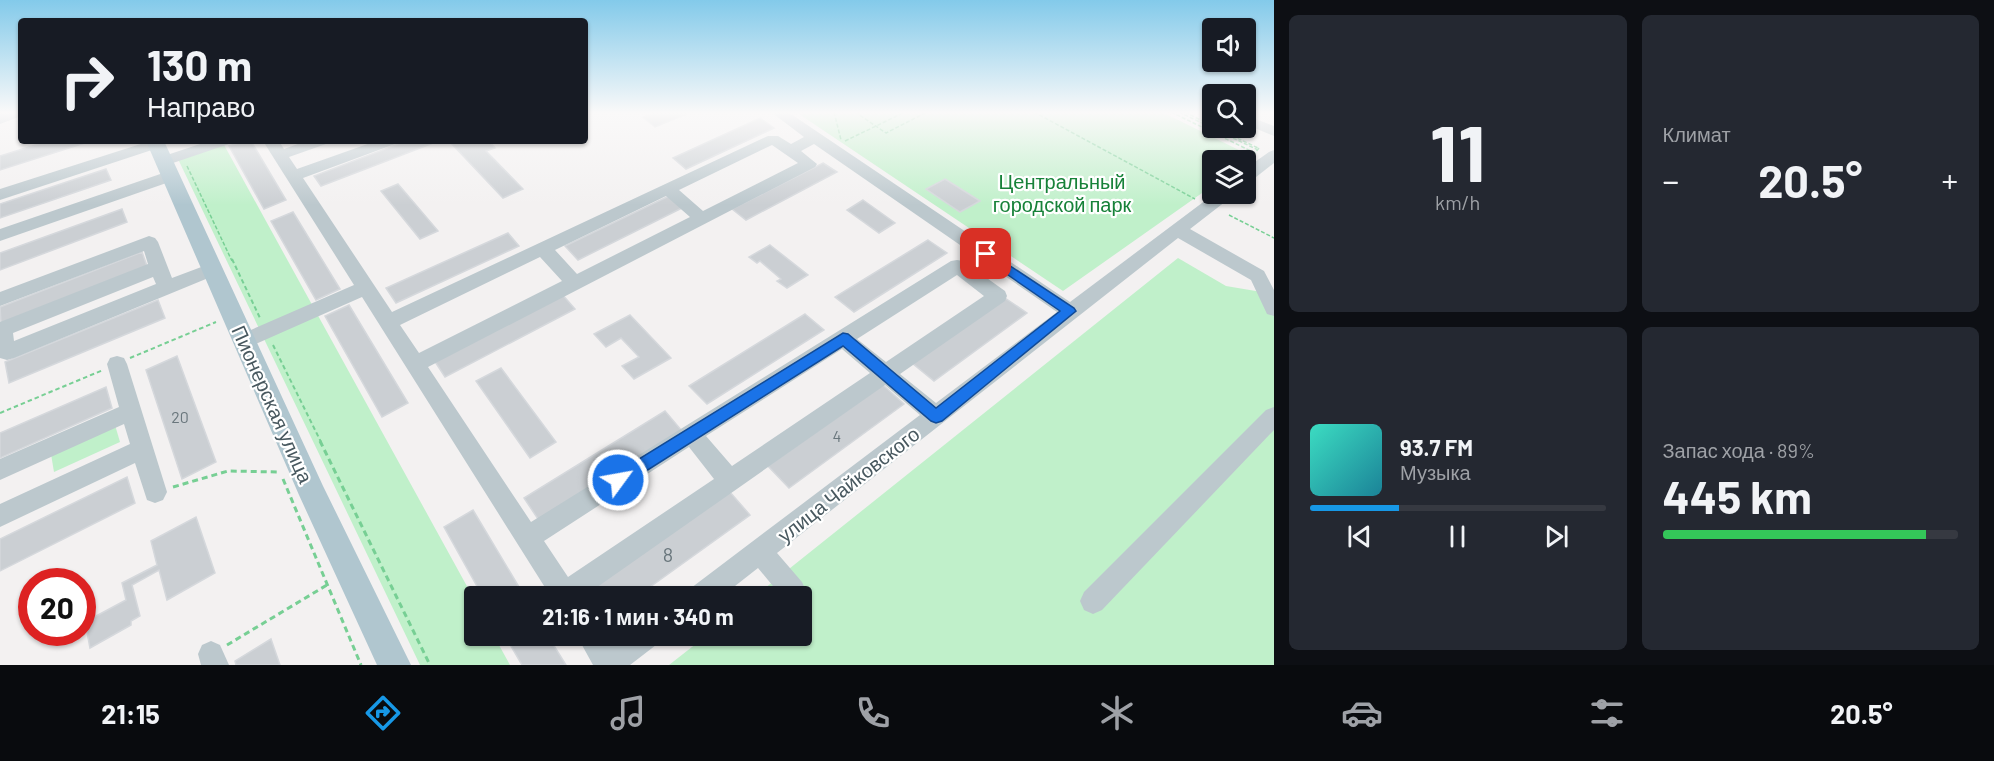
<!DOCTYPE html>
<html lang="ru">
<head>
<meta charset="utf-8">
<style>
  :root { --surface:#171b24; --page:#242831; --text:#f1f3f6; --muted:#9ea1a6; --line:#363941; --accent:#1798e6 }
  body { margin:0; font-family:Barlow,sans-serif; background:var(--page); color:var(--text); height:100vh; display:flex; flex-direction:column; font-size:22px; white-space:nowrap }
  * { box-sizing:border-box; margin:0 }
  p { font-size:20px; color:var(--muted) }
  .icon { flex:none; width:33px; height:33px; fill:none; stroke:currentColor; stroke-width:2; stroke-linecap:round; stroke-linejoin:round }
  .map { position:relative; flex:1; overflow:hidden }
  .details { display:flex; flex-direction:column; gap:15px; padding:15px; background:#0d0f14; width:720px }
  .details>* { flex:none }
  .guide { position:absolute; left:18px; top:18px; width:570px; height:126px; border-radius:6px; box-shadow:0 2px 4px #0004; background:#171b24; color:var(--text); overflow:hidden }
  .buttons { position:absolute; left:1202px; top:18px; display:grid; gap:12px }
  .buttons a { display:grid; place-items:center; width:54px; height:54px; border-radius:6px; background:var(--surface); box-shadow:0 2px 4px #0004; font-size:30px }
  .speed { position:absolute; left:18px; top:568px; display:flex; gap:12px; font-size:30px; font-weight:700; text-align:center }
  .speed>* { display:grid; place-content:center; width:78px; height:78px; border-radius:50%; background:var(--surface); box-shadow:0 2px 4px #0004; line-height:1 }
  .speed .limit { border:9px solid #d22; background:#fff; color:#111 }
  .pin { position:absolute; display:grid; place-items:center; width:51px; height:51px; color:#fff; margin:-26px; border-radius:12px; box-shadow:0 3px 9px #0006 }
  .me { position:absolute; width:66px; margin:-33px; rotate:58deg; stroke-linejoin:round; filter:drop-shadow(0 0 4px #0008) }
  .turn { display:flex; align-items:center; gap:21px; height:126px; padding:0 30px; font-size:27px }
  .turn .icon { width:78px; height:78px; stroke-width:2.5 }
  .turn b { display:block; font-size:42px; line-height:51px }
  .big { font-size:45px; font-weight:700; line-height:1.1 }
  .details .tile { flex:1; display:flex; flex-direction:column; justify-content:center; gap:9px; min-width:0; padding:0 21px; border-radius:9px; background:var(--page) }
  .details .dial { align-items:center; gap:0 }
  .dial b { font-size:78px; line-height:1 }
  .song { display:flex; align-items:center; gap:18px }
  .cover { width:72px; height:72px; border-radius:9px; background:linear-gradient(135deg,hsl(170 70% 55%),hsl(190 70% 35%)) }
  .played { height:6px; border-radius:3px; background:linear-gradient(90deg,var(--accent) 30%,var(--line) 30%) }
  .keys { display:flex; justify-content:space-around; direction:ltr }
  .heat { display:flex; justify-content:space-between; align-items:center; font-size:33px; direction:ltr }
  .charge { height:9px; border-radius:4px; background:linear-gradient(90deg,#34c759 89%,var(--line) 0) }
  .details .tiles { flex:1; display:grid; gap:15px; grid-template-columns:repeat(2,1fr) }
  .trip { position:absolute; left:464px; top:586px; width:348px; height:60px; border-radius:6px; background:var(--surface); box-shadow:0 2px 4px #0004; font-weight:700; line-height:60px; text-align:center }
  .menu { display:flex; height:96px; justify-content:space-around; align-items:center; background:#090b0e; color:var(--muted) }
  .menu .icon { width:42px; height:42px }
  .menu .current { color:var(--accent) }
  .menu b { font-size:27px; color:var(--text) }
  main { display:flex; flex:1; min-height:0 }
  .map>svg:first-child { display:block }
</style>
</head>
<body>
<main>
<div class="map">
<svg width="1274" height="665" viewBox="0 0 1274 665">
  <rect width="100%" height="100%" fill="#f3f1f1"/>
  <g fill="#c0f0ca">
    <polygon points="796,112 1162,112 1253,157 1245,163 1245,160 1212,160 1212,186 1063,291"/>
    <polygon points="223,143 474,599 474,636 494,636 510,665 420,665 178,159"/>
    <polygon points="1178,258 1226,286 1274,294 1274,665 669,665 706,636 801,636 801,597 754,597"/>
    <polygon points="115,425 120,442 54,472 51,454"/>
  </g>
  <g fill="#cbcfd3" stroke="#d5d8dc" stroke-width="1.5">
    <polygon points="655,112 689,112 689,113 655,127 643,117"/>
    <polygon points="760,118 774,128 686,169 673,158"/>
    <polygon points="48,141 91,141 0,170 0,156"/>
    <polygon points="245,141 251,141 286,200 264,209 229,146"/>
    <polygon points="406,141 429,141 431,144 321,186 314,176"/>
    <polygon points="449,141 489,141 495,148 486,151 523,189 503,198"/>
    <polygon points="823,163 837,172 746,220 732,209"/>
    <polygon points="106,169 111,180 0,218 0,204"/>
    <polygon points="945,179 980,201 960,212 926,189"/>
    <polygon points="398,184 438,231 420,239 381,191"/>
    <polygon points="669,196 682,208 578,260 565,246"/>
    <polygon points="863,200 895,223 879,233 847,210"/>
    <polygon points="122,209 127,222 0,270 0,253"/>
    <polygon points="293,212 340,289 316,300 271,221"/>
    <polygon points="508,233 519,246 396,303 386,288"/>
    <polygon points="928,240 947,253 854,312 835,297"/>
    <polygon points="770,245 808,275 787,288 777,281 781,279 760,261 757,263 749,257"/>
    <polygon points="142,252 147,266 1,323 0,307"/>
    <polygon points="561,293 575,309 445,377 432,357"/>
    <polygon points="1005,298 1027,313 934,381 912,363"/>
    <polygon points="158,300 165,318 9,383 5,362"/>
    <polygon points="349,305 408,403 382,417 325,316"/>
    <polygon points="805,314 824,330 707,404 689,386"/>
    <polygon points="630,315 671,358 634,379 622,366 639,357 621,338 606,347 594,334"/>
    <polygon points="177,356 216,462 182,479 146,370"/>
    <polygon points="501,368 556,442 530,458 476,381"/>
    <polygon points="883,385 904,404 789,488 768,466"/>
    <polygon points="106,387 112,408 0,458 0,433"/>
    <polygon points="665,411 682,431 540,522 524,498"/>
    <polygon points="127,477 135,503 0,571 0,539"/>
    <polygon points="729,491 750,515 636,597 586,597 583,593"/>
    <polygon points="473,510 525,597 483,597 444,527"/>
    <polygon points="196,517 215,573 167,600 159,570 132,585 140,616 131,621 131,625 90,648 85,622 126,600 122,583 157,565 151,541"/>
    <polygon points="505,636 548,636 566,665 522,665"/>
    <polygon points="271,639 280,665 236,665 235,661"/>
  </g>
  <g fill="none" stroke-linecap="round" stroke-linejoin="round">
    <g stroke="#77cf94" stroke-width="1.5" stroke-dasharray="4 2" stroke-linecap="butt">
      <polyline points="834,112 841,140"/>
      <polyline points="855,112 886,133 927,112"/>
      <polyline points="1034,112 1195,199"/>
      <polyline points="1171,112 1255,153 1259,148"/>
      <polyline points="1179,112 1258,150"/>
      <polyline points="1185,112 1212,126"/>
      <polyline points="1216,128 1258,148"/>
      <polyline points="845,141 905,112"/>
      <polyline points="187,166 232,261"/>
      <polyline points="1229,215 1274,238"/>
    </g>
    <g stroke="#77cf94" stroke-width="2" stroke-dasharray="4.5 3" stroke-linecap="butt">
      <polyline points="232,259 260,318"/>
      <polyline points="273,345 321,442"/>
      <polyline points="130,358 216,322"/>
      <polyline points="0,413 103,370"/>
    </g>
    <g stroke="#77cf94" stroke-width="3" stroke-dasharray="6 4" stroke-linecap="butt">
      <polyline points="320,441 430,665"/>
      <polyline points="283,479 361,665"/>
      <polyline points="173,487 228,471 280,472"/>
      <polyline points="227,645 327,585"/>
    </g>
    <g fill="#bcc8cd" fill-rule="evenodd">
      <polygon points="4,112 21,112 21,116 0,124 0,114"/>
      <path d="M 771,112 L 788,112 L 1070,302 L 1214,194 L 1232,194 L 1230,198 L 1190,229 L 1264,271 L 1274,290 L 1274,316 L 1267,314 L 1251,280 L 1178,238 L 777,553 L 802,582 L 806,591 L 801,600 L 801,597 L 782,597 L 758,568 L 721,597 L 687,597 L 691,588 L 920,415 L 885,385 L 583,597 L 551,597 L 362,297 L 251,346 L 244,349 L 237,346 L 234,341 L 237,336 L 354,285 L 263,141 L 279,141 L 284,149 L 306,141 L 329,141 L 326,144 L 289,157 L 297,169 L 376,141 L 398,141 L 395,144 L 303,178 L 392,312 L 768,136 L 778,136 L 791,144 L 804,137 ZM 814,144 L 1057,312 L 936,403 L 900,374 L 1005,301 L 1007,296 L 1005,291 L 963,261 L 957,260 L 951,261 L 531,522 L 428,367 L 815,167 L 817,164 L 801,151 ZM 772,145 L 798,163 L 703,211 L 679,190 ZM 666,196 L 690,217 L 577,274 L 555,250 ZM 540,257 L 562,281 L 419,353 L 400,325 ZM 957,275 L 984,296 L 886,362 L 857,339 ZM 842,349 L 870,373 L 732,466 L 706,436 ZM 689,447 L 714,479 L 568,577 L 544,541 Z"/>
      <polygon points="1245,115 1274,126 1274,136 1245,124"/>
      <polygon points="150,141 162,141 164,144 161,147 0,200 0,189"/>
      <polygon points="209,141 232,141 229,144 170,164 164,166 156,161 158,158"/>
      <polygon points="1274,150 1274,163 1251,181 1245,182 1245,169 1269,152"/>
      <polygon points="169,171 177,176 175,180 0,241 0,229"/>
      <path d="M 149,236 L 155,238 L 158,242 L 172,278 L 212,263 L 218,264 L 221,269 L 218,274 L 14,358 L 7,360 L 0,358 L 0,322 L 148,264 L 144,251 L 0,306 L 0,292 ZM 153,277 L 156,284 L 14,341 L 13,333 Z"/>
      <polygon points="117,356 124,358 127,364 167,492 163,500 155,503 147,500 135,463 0,527 0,504 130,444 124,424 0,480 0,459 119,407 107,364 110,358"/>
      <polygon points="1274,407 1274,430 1102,610 1093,614 1084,610 1080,601 1084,592 1266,410"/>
      <polygon points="577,636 605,636 611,646 625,636 660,636 656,645 630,665 593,665"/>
      <polygon points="211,641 220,645 229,665 201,665 198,654 202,645"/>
    </g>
    <polygon fill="#b0c6cf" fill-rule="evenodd" points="146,141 164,141 323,486 411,665 377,665 299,495"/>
  </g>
  <linearGradient id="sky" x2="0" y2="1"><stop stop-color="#83caea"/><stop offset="0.55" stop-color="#faf9f9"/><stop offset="1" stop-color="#faf9f9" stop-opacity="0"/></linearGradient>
  <rect width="1274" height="205" fill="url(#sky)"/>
  <polygon fill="#1a73e8" stroke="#114b97" stroke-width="1.5" points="986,250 1074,308 1076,311 942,421 936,423 931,421 843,346 624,485 618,488 613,485 610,480 613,475 843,333 848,334 936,408 1060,311 982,257 980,254 982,251"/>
  <g text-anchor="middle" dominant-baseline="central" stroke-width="4.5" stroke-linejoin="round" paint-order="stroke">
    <g font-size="16" fill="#69767c">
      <text x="180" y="416">20</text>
      <text x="837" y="435">4</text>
    </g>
    <g font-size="20" fill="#178239" stroke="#fff">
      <text x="1062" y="181">Центральный<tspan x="1062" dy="23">городской парк</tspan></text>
    </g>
    <g font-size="20" fill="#48585f" stroke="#fff">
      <text transform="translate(273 404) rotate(66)">Пионерская улица</text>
      <text transform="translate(848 484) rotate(-38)">улица Чайковского</text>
    </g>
    <g font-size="20" fill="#69767c">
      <text x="668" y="554">8</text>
    </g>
  </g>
</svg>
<div class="buttons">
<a><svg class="icon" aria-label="sound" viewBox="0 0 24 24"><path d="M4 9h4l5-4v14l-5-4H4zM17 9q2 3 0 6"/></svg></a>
<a><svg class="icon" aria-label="search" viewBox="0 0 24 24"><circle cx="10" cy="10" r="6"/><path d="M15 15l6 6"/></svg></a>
<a><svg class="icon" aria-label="layers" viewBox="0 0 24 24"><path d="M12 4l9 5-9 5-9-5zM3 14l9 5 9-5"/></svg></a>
</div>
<div class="speed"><div class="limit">20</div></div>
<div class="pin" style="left:986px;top:254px;background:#d93025"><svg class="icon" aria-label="arrive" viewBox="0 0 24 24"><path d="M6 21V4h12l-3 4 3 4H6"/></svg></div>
<svg class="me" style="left:618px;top:480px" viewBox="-20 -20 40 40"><circle r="17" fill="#1a73e8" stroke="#fff" stroke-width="3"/><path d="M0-11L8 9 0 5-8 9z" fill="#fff"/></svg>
<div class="trip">21:16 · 1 мин · 340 m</div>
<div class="guide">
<div class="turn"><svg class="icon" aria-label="right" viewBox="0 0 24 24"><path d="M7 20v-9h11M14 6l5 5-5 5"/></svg><div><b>130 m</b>Направо</div></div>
</div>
</div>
<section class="details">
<div class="tiles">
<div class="tile dial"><b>11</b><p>km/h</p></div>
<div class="tile"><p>Климат</p>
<div class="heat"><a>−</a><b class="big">20.5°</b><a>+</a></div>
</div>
<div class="tile">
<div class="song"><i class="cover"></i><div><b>93.7 FM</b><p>Музыка</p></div></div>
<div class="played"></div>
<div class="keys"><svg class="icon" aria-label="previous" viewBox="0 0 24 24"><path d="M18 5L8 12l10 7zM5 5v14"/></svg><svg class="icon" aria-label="pause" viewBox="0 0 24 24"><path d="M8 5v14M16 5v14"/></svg><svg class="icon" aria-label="next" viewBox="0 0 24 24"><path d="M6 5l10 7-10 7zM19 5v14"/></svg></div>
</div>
<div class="tile"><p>Запас хода · 89%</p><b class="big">445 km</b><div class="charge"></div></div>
</div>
</section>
</main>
<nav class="menu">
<b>21:15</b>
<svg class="icon current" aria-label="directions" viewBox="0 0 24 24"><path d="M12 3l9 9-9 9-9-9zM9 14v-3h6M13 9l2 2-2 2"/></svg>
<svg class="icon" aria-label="music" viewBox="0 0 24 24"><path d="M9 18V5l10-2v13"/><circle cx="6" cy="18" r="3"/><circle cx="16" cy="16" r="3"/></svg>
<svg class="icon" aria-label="phone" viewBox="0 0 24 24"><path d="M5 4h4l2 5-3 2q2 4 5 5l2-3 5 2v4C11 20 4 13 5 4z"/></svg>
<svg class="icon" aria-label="climate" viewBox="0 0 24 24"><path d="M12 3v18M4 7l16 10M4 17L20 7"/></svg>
<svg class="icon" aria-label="car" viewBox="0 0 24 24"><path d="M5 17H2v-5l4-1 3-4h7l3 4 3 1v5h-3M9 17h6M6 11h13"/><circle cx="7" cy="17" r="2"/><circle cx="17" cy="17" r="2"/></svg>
<svg class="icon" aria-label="filters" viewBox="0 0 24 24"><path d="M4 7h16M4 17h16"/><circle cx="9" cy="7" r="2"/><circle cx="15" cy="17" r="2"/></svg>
<b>20.5°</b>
</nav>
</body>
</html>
